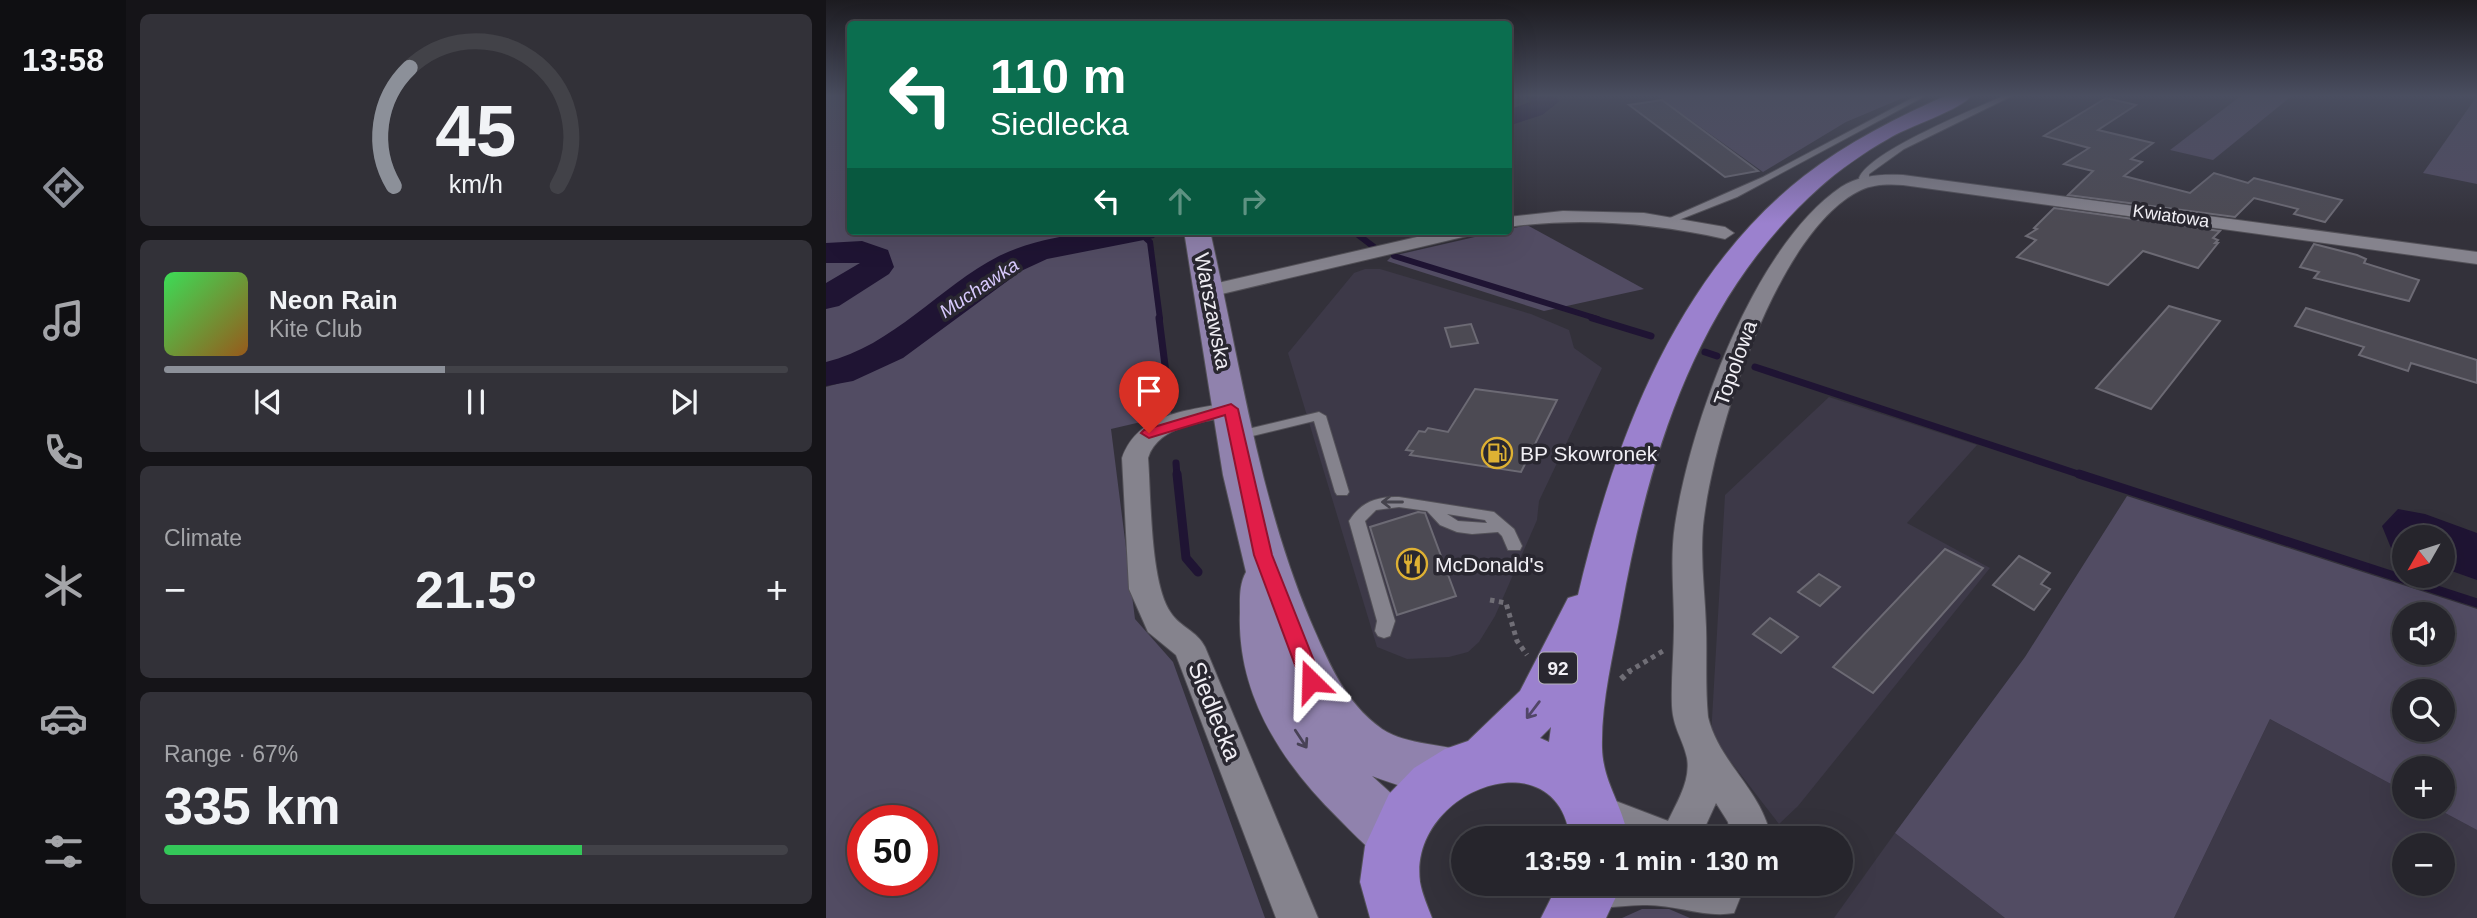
<!DOCTYPE html>
<html lang="en">
<head>
<meta charset="utf-8">
<style>
  :root { --surface:#26252c; --page:#323138; --text:#f1f3f6; --muted:#a4a5a9; --line:#424248; --accent:#8c9099 }
  body { margin:0; font-family:Arial,sans-serif; background:var(--page); color:var(--text); height:100vh; display:flex; flex-direction:column; font-size:26px; white-space:nowrap }
  * { box-sizing:border-box; margin:0 }
  p { font-size:23px; color:var(--muted) }
  .icon { flex:none; width:38px; height:38px; fill:none; stroke:currentColor; stroke-width:2; stroke-linecap:round; stroke-linejoin:round }
  .map { position:relative; flex:1; overflow:hidden }
  .sheet { display:flex; flex-direction:column; gap:14px; padding:14px; background:#151418; width:700px }
  .sheet>* { flex:none }
  .banner { position:absolute; left:21px; top:21px; width:665px; height:214px; border-radius:7px; box-shadow:0 7px 28px #0002,0 0 0 2px var(--line); background:#0b6e4f; color:#fff; overflow:hidden }
  .needle { width:46px; rotate:231deg }
  .fabs { position:absolute; left:1566px; top:525px; display:grid; gap:14px }
  .fabs a { display:grid; place-items:center; width:63px; height:63px; border-radius:50%; background:var(--surface); box-shadow:0 7px 28px #0002,0 0 0 2px var(--line); font-size:35px }
  .speed { position:absolute; left:21px; top:805px; display:flex; gap:14px; font-size:35px; font-weight:700; text-align:center }
  .speed>* { display:grid; place-content:center; width:91px; height:91px; border-radius:50%; background:var(--surface); box-shadow:0 7px 28px #0002,0 0 0 2px var(--line); line-height:1 }
  .speed .limit { border:10px solid #d22; background:#fff; color:#111 }
  .pin { position:absolute; display:grid; place-items:center; width:60px; height:60px; color:#fff; margin:-72px -30px; border-radius:50% 50% 50% 0; rotate:-45deg; box-shadow:0 0 7px #0007 }
  .pin .icon { rotate:45deg }
  .me { position:absolute; width:77px; margin:-38px; rotate:338deg; stroke-linejoin:round; filter:drop-shadow(0 0 5px #0008) }
  .turn { display:flex; align-items:center; gap:24px; height:147px; padding:0 28px; font-size:32px }
  .turn .icon { width:91px; height:91px; stroke-width:2.5 }
  .turn b { display:block; font-size:49px; line-height:60px }
  .lanes { display:flex; align-items:center; height:66px; padding:0 28px; background:#0003; justify-content:center; gap:35px; direction:ltr }
  .lanes .off { opacity:.35 }
  .big { font-size:52px; font-weight:800; line-height:1.1 }
  .sheet .widget { flex:1; display:flex; flex-direction:column; justify-content:center; gap:10px; min-width:0; padding:0 24px; border-radius:10px; background:var(--page) }
  .sheet .dial { align-items:center; gap:0 }
  .dial svg { height:182px; overflow:visible; fill:none; stroke:var(--line); stroke-width:7; stroke-linecap:round; text-anchor:middle }
  .dial text { fill:var(--text); stroke:none }
  .song { display:flex; align-items:center; gap:21px }
  .cover { width:84px; height:84px; border-radius:10px; background:linear-gradient(135deg,hsl(130 70% 55%),hsl(30 70% 35%)) }
  .played { height:7px; border-radius:4px; background:linear-gradient(90deg,var(--accent) 45%,var(--line) 45%) }
  .keys { display:flex; justify-content:space-around; direction:ltr }
  .heat { display:flex; justify-content:space-between; align-items:center; font-size:38px; direction:ltr }
  .charge { height:10px; border-radius:5px; background:linear-gradient(90deg,#34c759 67%,var(--line) 0) }
  .trip { position:absolute; left:625px; top:826px; width:402px; height:70px; border-radius:35px; background:var(--surface); box-shadow:0 7px 28px #0002,0 0 0 2px var(--line); font-weight:800; line-height:70px; text-align:center }
  main { display:flex; flex:1; min-height:0 }
  .dock { display:flex; flex-direction:column; width:126px; justify-content:space-around; align-items:center; background:#0f0f12; color:var(--muted) }
  .dock .icon { width:49px; height:49px }
  .dock .current { color:var(--accent) }
  .dock b { font-size:32px; color:var(--text) }
  .map>svg:first-child { display:block }
</style>
</head>
<body>
<main>
<nav class="dock">
<b>13:58</b>
<svg class="icon current" aria-label="directions" viewBox="0 0 24 24"><path d="M12 3l9 9-9 9-9-9zM9 14v-3h6M13 9l2 2-2 2"/></svg>
<svg class="icon" aria-label="music" viewBox="0 0 24 24"><path d="M9 18V5l10-2v13"/><circle cx="6" cy="18" r="3"/><circle cx="16" cy="16" r="3"/></svg>
<svg class="icon" aria-label="phone" viewBox="0 0 24 24"><path d="M5 4h4l2 5-3 2q2 4 5 5l2-3 5 2v4C11 20 4 13 5 4z"/></svg>
<svg class="icon" aria-label="climate" viewBox="0 0 24 24"><path d="M12 3v18M4 7l16 10M4 17L20 7"/></svg>
<svg class="icon" aria-label="car" viewBox="0 0 24 24"><path d="M5 17H2v-5l4-1 3-4h7l3 4 3 1v5h-3M9 17h6M6 11h13"/><circle cx="7" cy="17" r="2"/><circle cx="17" cy="17" r="2"/></svg>
<svg class="icon" aria-label="filters" viewBox="0 0 24 24"><path d="M4 7h16M4 17h16"/><circle cx="9" cy="7" r="2"/><circle cx="15" cy="17" r="2"/></svg>
</nav>
<section class="sheet">
<div class="widget dial"><svg viewBox="0 0 100 80">
<path d="M14 69A42 42 0 1 1 86 69"/>
<path d="M14 69A42 42 0 0 1 21 17" stroke="#8c9099"/>
<text x="50" y="56" font-size="32" font-weight="700">45</text>
<text x="50" y="72" font-size="11">km/h</text>
</svg></div>
<div class="widget">
<div class="song"><i class="cover"></i><div><b>Neon Rain</b><p>Kite Club</p></div></div>
<div class="played"></div>
<div class="keys"><svg class="icon" aria-label="previous" viewBox="0 0 24 24"><path d="M18 5L8 12l10 7zM5 5v14"/></svg><svg class="icon" aria-label="pause" viewBox="0 0 24 24"><path d="M8 5v14M16 5v14"/></svg><svg class="icon" aria-label="next" viewBox="0 0 24 24"><path d="M6 5l10 7-10 7zM19 5v14"/></svg></div>
</div>
<div class="widget"><p>Climate</p>
<div class="heat"><a>−</a><b class="big">21.5°</b><a>+</a></div>
</div>
<div class="widget"><p>Range · 67%</p><b class="big">335 km</b><div class="charge"></div></div>
</section>
<div class="map">
<svg width="1651" height="918" viewBox="0 0 1651 918">
  <rect width="100%" height="100%" fill="#33313a"/>
  <g fill="#3d3948" fill-rule="evenodd">
    <polygon points="539,269 554,269 705,314 743,330 748,348 776,368 713,501 711,520 669,616 653,642 642,652 623,657 581,659 551,647 462,353 528,273"/>
    <polygon points="1003,397 1151,445 1081,523 1164,568 972,806 953,824 885,736 899,495"/>
    <path d="M 1444,719 L 1578,791 L 1578,807 L 1608,807 L 1651,830 L 1651,918 L 1348,918 ZM 1578,845 L 1617,845 L 1617,884 L 1578,884 Z"/>
    <polygon points="1069,833 1179,918 1008,918"/>
  </g>
  <g fill="#524c63" fill-rule="evenodd">
    <polygon points="0,95 24,95 24,231 299,231 206,250 182,260 47,353 0,367 0,306 57,268 62,254 40,246 0,250"/>
    <polygon points="830,95 1084,95 1020,122 937,172"/>
    <polygon points="1416,95 1467,95 1387,160 1344,150"/>
    <polygon points="1651,96 1651,184 1597,173"/>
    <polygon points="701,225 818,289 718,311 561,261 566,256"/>
    <path d="M 315,234 L 324,242 L 345,415 L 285,429 L 309,619 L 347,662 L 439,918 L 0,918 L 0,387 C 63,372 130,315 183,279 C 219,246 269,244 315,234 ZM 37,821 L 96,821 L 96,880 L 37,880 Z"/>
    <polygon points="34,254 43,261 41,269 0,292 0,256"/>
    <path d="M 1301,496 L 1651,609 L 1651,830 L 1608,807 L 1617,807 L 1617,768 L 1578,768 L 1578,791 L 1444,719 L 1348,918 L 1179,918 L 1069,833 L 1199,657 ZM 1578,614 L 1617,614 L 1617,653 L 1578,653 ZM 1578,691 L 1617,691 L 1617,730 L 1578,730 Z"/>
    <polygon points="816,909 843,909 864,918 796,918"/>
  </g>
  <polygon fill="#1f1433" points="1572,509 1599,514 1651,533 1651,580 1617,568 1617,537 1578,537 1578,553 1565,548 1556,526"/>
  <g fill="none" stroke-linecap="round" stroke-linejoin="round">
    <g stroke="#1f1433" stroke-width="6">
      <polyline points="527,231 548,247"/>
      <polyline points="313,232 324,242 334,319"/>
      <polyline points="568,256 772,319"/>
    </g>
    <g stroke="#1f1433" stroke-width="7">
      <polyline points="333,318 344,405"/>
      <polyline points="766,318 825,336"/>
      <polyline points="879,352 891,356"/>
      <polyline points="929,367 1258,476"/>
      <polyline points="350,463 351,476"/>
    </g>
    <g stroke="#1f1433" stroke-width="9">
      <polyline points="351,474 360,558 372,572"/>
      <polyline points="1253,474 1651,603"/>
    </g>
    <g fill="#1f1433" fill-rule="evenodd">
      <polygon points="698,95 727,95 734,101 716,115 682,126 682,110 704,102"/>
      <path d="M 266,231 L 333,231 L 328,238 L 221,259 L 195,271 L 77,358 L 27,381 L 0,386 L 0,362 C 67,346 114,286 173,256 C 203,241 234,237 266,231 Z"/>
      <polygon points="36,241 62,250 68,267 63,274 13,306 0,309 0,283 34,263 0,263 0,243"/>
    </g>
  </g>
  <g fill="#4c4a53" stroke="#6c6a74" stroke-width="2">
    <polygon points="1280,98 1310,105 1272,130 1327,143 1305,159 1316,162 1298,176 1364,193 1388,173 1422,183 1428,178 1516,200 1499,222 1468,214 1472,209 1428,198 1409,217 1242,195 1267,171 1238,164 1263,148 1218,136"/>
    <polygon points="836,100 932,171 899,177 803,105"/>
    <polygon points="1228,208 1394,231 1387,238 1392,240 1389,243 1392,243 1372,268 1317,251 1282,285 1191,257 1210,240 1200,236 1211,229 1208,228"/>
    <polygon points="1488,244 1531,255 1540,259 1538,263 1593,280 1583,301 1488,278 1493,272 1474,267"/>
    <polygon points="1343,306 1394,321 1325,409 1270,388"/>
    <polygon points="1480,308 1651,360 1651,383 1585,363 1582,371 1533,355 1538,347 1469,326"/>
    <polygon points="645,324 652,343 625,347 619,328"/>
    <polygon points="649,389 731,400 695,472 584,455 587,451 580,450 593,431 599,432 602,428 622,432"/>
    <polygon points="592,512 599,513 630,596 571,615 544,527"/>
    <polygon points="1119,549 1157,568 1047,693 1007,667"/>
    <polygon points="1193,556 1224,573 1215,584 1224,589 1208,610 1167,585"/>
    <polygon points="993,574 1014,587 994,606 972,592"/>
    <polygon points="944,618 972,637 955,653 927,634"/>
  </g>
  <g fill="none" stroke-linecap="round" stroke-linejoin="round">
    <g stroke="#535158" stroke-width="2">
      <g id="service">
        <polygon points="1092,95 1101,95 911,197 845,223 837,221 937,177"/>
        <path d="M 1179,95 L 1188,95 L 1078,149 L 1043,174 L 1043,185 L 1036,183 L 1033,178 C 1044,151 1149,109 1179,95 Z"/>
        <polygon points="493,412 500,416 523,492 521,495 511,495 509,492 488,421 410,440 403,436 405,433"/>
        <path d="M 573,497 L 668,512 L 688,529 L 696,546 L 694,550 L 682,550 L 676,536 L 672,532 L 646,534 L 631,532 L 614,525 L 601,511 L 573,507 L 550,510 L 539,521 L 569,621 L 564,636 L 558,638 L 552,636 L 549,631 L 551,621 L 523,521 C 535,502 551,496 573,497 ZM 621,514 L 659,520 L 661,523 L 632,521 Z"/>
      </g>
    </g>
    <g stroke="#535158" stroke-width="2">
      <g id="minor">
        <path d="M 1077,175 L 1651,252 L 1651,264 L 1077,185 C 1063,184 1048,184 1035,190 C 950,230 886,438 877,526 C 874,560 879,593 880,627 C 881,657 879,687 882,717 C 893,763 936,790 945,838 L 905,838 L 902,822 L 890,803 L 874,838 L 791,838 L 752,823 L 747,810 L 752,797 L 766,792 L 842,821 C 851,802 865,780 861,758 C 857,739 847,728 846,706 C 845,679 848,652 848,626 C 848,592 844,558 849,525 C 864,424 928,246 1015,187 C 1033,175 1057,174 1077,175 Z"/>
        <path d="M 737,211 L 818,213 L 899,227 L 908,233 L 899,239 C 826,223 756,217 682,227 L 682,217 Z"/>
        <polygon points="617,231 650,231 641,236 383,297 373,291 383,285"/>
        <path d="M 405,402 L 414,404 L 417,409 L 414,414 C 382,422 333,423 322,458 C 325,496 324,584 345,613 C 354,627 371,631 379,647 L 492,918 L 450,918 L 350,655 L 322,632 L 303,589 L 296,458 C 312,412 363,411 405,402 Z"/>
        <path d="M 746,884 L 908,884 L 914,898 L 908,913 C 879,918 851,905 821,905 C 796,904 774,912 750,903 L 744,888 Z"/>
      </g>
    </g>
    <g stroke="#535158" stroke-width="2">
      <path id="secondary" d="M 358,231 L 384,231 C 414,362 432,496 484,620 C 502,661 518,702 556,729 C 582,746 618,743 647,754 L 655,771 L 647,788 C 614,801 579,788 546,776 L 590,816 L 599,836 L 590,856 L 570,864 C 545,854 531,837 512,818 C 456,763 411,695 414,613 C 414,598 413,585 420,572 L 397,475 Z"/>
    </g>
    <g stroke="#535158" stroke-width="2">
      <g id="primary">
        <path d="M 1121,95 L 1146,95 C 1136,110 1080,127 1062,139 C 1039,152 1013,170 993,188 C 870,298 823,454 795,611 C 787,656 775,702 776,748 C 777,783 797,805 802,838 L 744,838 C 731,735 582,790 594,882 C 596,894 602,907 606,918 L 544,918 L 534,882 L 539,846 L 563,794 L 588,768 L 619,749 L 642,741 L 694,691 L 742,598 L 752,595 C 788,442 849,277 978,176 C 1022,142 1070,118 1121,95 ZM 725,727 L 723,742 L 714,738 Z"/>
        <polygon points="732,884 796,884 780,918 715,918"/>
      </g>
    </g>
    <g stroke="#706e76" stroke-width="5" stroke-dasharray="4.5 4.5" stroke-linecap="butt">
      <polyline points="664,600 680,603 691,641 701,655"/>
      <polyline points="802,672 837,651"/>
    </g>
    <polyline stroke="#706e76" stroke-width="6" stroke-dasharray="5 5" stroke-linecap="butt" points="795,679 804,671"/>
    <use href="#service" fill="#85838d" fill-rule="evenodd"/>
    <use href="#minor" fill="#85838d" fill-rule="evenodd"/>
    <use href="#secondary" fill="#9082ad" fill-rule="evenodd"/>
    <use href="#primary" fill="#9b81ce" fill-rule="evenodd"/>
  </g>
  <defs><path id="oneway-shaft" d="M-6 0H5M1.5-3L5.5 0L1.5 3" fill="none" stroke-width="1.6" stroke-linecap="round" stroke-linejoin="round" transform="scale(1.75)"/></defs>
  <use stroke="#45434c" href="#oneway-shaft" transform="translate(566 502) rotate(180)"/>
  <use stroke="#514667" href="#oneway-shaft" transform="translate(707 710) rotate(127)"/>
  <use stroke="#484256" href="#oneway-shaft" transform="translate(475 739) rotate(57)"/>
  <linearGradient id="sky" x2="0" y2="1"><stop stop-color="#1c1b20"/><stop offset="0.43" stop-color="#4a4e60"/><stop offset="1" stop-color="#4a4e60" stop-opacity="0"/></linearGradient>
  <rect width="1651" height="223" fill="url(#sky)"/>
  <polygon fill="#e11d48" stroke="#92132f" stroke-width="2" points="405,404 412,409 446,555 496,681 493,687 485,690 478,687 475,681 428,555 399,415 323,438 315,433 318,430"/>
  <defs>
    <g id="fuel-ring" transform="scale(1.575)"><circle r="9.5" fill="#292730" stroke="#deb133" stroke-width="1.5"/><path d="M-5.5-6h7V0h2V4h1.3V-2.5L3-4.5l.8-.8L6-3V5H2.5V1h-1V6h-7ZM-4.2-4.7v3.2H.2V-4.7Z" fill="#deb133"/></g>
    <g id="restaurant-ring" transform="scale(1.575)"><circle r="9.5" fill="#292730" stroke="#deb133" stroke-width="1.5"/><path d="M-5-6h1v4h1v-4h1v4h1v-4h1v5L-1.5 .5V6h-2V.5L-5-1ZM5-6V6H3V1.5H1.5Q1.5-4 5-6Z" fill="#deb133"/></g>
  </defs>
  <g fill-rule="evenodd">
    <use href="#fuel-ring" x="671" y="453"/>
    <use href="#restaurant-ring" x="586" y="564"/>
  </g>
  <g text-anchor="middle" dominant-baseline="central" stroke-width="7" stroke-linejoin="round" paint-order="stroke">
    <g font-size="18" fill="#f1eff5" stroke="#292730">
      <text transform="translate(1345 216) rotate(8)">Kwiatowa</text>
    </g>
    <g font-size="19" font-style="italic" fill="#d7c9fc" stroke="#292730">
      <text transform="translate(153 288) rotate(-34)">Muchawka</text>
    </g>
    <rect fill="#292730" stroke="#b5b3ba" stroke-width="2" x="713" y="652.5" width="38" height="31" rx="5"/>
    <g font-size="19" font-weight="bold" fill="#f1eff5">
      <text x="732" y="668">92</text>
    </g>
    <g font-size="21" fill="#f1eff5" stroke="#292730">
      <text transform="translate(387 311) rotate(79)">Warszawska</text>
      <text transform="translate(909 363) rotate(-70)">Topolowa</text>
    </g>
    <g font-size="21" fill="#f1eff5" stroke="#292730" text-anchor="start">
      <text x="694" y="453">BP Skowronek</text>
      <text x="609" y="564">McDonald's</text>
    </g>
    <g font-size="24" fill="#f1eff5" stroke="#292730">
      <text transform="translate(389 711) rotate(68)">Siedlecka</text>
    </g>
  </g>
</svg>
<div class="fabs">
<a><svg class="needle" viewBox="-14 -14 28 28"><path d="M0-13l5 13h-10z" fill="#e53935"/><path d="M0 13l5-13h-10z" fill="#a4a5a9"/></svg></a>
<a><svg class="icon" aria-label="sound" viewBox="0 0 24 24"><path d="M4 9h4l5-4v14l-5-4H4zM17 9q2 3 0 6"/></svg></a>
<a><svg class="icon" aria-label="search" viewBox="0 0 24 24"><circle cx="10" cy="10" r="6"/><path d="M15 15l6 6"/></svg></a>
<a>+</a>
<a>−</a>
</div>
<div class="speed"><div class="limit">50</div></div>
<div class="pin" style="left:323px;top:433px;background:#d93025"><svg class="icon" aria-label="arrive" viewBox="0 0 24 24"><path d="M6 21V4h12l-3 4 3 4H6"/></svg></div>
<svg class="me" style="left:485px;top:681px" viewBox="-20 -20 40 40"><path d="M0-17L14 15 0 8-14 15z" fill="#e11d48" stroke="#fff" stroke-width="4"/></svg>
<div class="trip">13:59 · 1 min · 130 m</div>
<div class="banner">
<div class="turn"><svg class="icon" aria-label="left" viewBox="0 0 24 24"><path d="M17 20v-9H6M10 6l-5 5 5 5"/></svg><div><b>110 m</b>Siedlecka</div></div>
<div class="lanes"><svg class="icon" aria-label="left" viewBox="0 0 24 24"><path d="M17 20v-9H6M10 6l-5 5 5 5"/></svg><svg class="icon off" aria-label="ahead" viewBox="0 0 24 24"><path d="M12 20V5M6 11l6-6 6 6"/></svg><svg class="icon off" aria-label="right" viewBox="0 0 24 24"><path d="M7 20v-9h11M14 6l5 5-5 5"/></svg></div>
</div>
</div>
</main>
</body>
</html>
